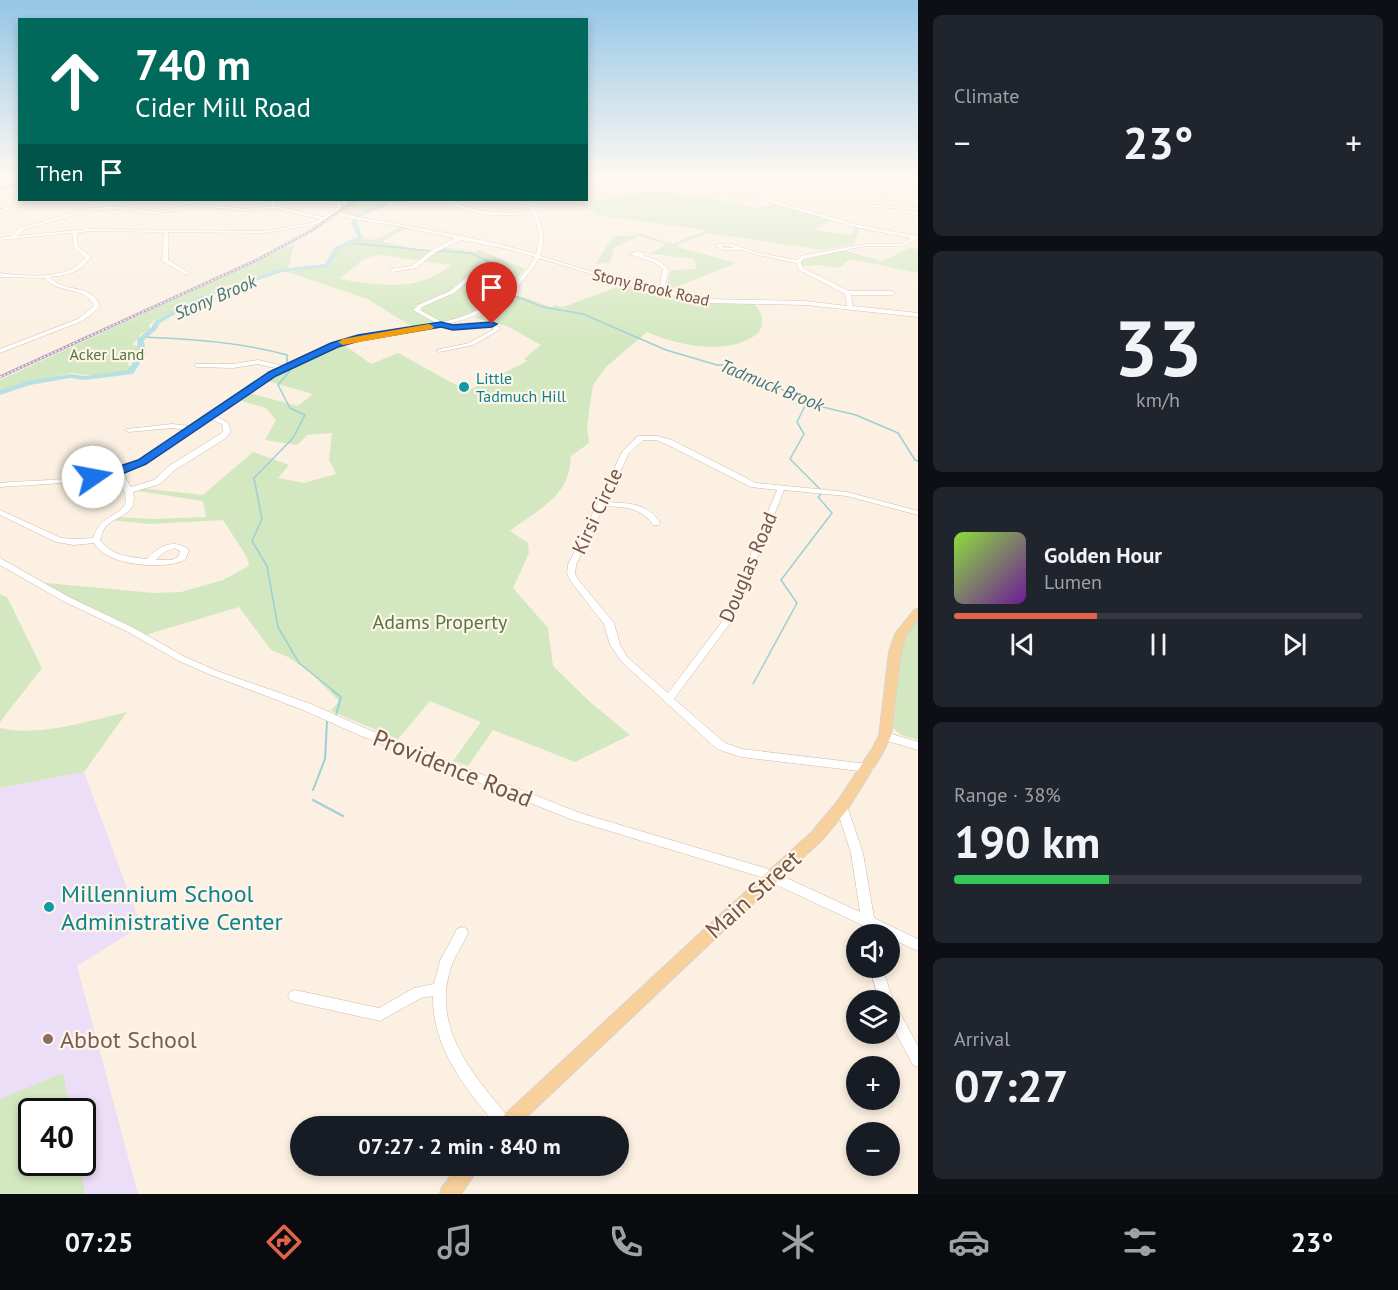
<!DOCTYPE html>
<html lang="en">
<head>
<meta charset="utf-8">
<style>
  :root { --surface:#171b24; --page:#20242c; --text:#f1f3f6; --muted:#9ea1a6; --line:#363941; --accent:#e26349 }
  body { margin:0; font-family:"PT Sans",sans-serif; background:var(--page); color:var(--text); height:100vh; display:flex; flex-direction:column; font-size:22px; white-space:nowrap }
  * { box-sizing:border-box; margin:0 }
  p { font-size:20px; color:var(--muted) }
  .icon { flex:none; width:33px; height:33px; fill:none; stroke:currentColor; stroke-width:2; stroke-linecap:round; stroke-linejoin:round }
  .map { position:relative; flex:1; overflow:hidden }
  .side { display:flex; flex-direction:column; gap:15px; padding:15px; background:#0d0f14; width:480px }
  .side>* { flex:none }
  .top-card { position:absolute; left:18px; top:18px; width:570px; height:183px; border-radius:0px; box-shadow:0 3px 9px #0003; background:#00695c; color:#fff; overflow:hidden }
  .tools { position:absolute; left:846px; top:924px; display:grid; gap:12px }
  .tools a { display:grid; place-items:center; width:54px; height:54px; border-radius:50%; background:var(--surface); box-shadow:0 3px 9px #0003; font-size:30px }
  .speed { position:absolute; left:18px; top:1098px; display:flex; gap:12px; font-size:30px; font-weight:700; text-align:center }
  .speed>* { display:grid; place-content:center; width:78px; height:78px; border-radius:50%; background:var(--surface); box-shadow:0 3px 9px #0003; line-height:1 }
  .speed .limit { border:3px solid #111; border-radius:9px; background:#fff; color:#111 }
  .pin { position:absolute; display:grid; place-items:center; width:51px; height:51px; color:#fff; margin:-62px -26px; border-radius:50% 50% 50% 0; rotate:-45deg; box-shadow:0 0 6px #0007 }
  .pin .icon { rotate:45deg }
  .me { position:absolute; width:66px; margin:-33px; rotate:78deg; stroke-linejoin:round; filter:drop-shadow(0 0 4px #0008) }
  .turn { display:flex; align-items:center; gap:21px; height:126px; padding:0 18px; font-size:27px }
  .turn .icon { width:78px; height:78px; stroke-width:2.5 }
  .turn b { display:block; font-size:42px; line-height:51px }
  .then { display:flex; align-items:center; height:57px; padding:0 18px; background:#0003; gap:12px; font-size:22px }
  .big { font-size:45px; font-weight:800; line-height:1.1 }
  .side .widget { flex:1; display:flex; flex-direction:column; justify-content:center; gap:9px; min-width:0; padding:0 21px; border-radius:9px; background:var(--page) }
  .side .dial { align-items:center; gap:0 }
  .dial b { font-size:78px; line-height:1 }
  .song { display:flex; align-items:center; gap:18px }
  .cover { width:72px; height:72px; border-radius:9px; background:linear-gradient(135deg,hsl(90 70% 55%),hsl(280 70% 35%)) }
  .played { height:6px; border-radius:3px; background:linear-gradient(90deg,var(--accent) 35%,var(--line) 35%) }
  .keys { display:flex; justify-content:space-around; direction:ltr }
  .heat { display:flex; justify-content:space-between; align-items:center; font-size:33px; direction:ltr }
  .charge { height:9px; border-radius:4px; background:linear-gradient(90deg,#34c759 38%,var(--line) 0) }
  .trip { position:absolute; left:290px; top:1116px; width:339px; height:60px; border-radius:30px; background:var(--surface); box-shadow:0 3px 9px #0003; font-weight:800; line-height:60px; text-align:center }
  .dock { display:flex; height:96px; justify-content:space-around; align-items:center; background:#090b0e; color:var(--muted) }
  .dock .icon { width:42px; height:42px }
  .dock .on { color:var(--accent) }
  .dock b { font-size:27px; color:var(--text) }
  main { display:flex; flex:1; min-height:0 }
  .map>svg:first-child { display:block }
</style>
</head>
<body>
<main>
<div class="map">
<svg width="918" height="1194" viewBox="0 0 918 1194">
  <rect width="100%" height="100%" fill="#fbf0e1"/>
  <path fill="#eddef7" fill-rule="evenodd" d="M 84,772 L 141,926 L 77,966 L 138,1194 L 0,1194 L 0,788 ZM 32,1112 L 82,1112 L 82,1162 L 32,1162 Z"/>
  <g fill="#d3e8c0" fill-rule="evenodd">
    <polygon points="648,191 674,191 680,196 714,199 758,208 773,203 830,219 815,230 852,235 855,227 912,238 859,229 854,244 823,250 708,233 679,244 677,247 736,263 669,290 666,288 671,270 697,269 694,259 646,253 654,252 666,244 638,236 614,248 610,263 595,264 613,237 642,234 672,244 707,230 601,216 578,204"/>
    <polygon points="358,200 410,200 400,204 386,202 353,218 339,213"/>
    <path d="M 403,226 L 409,227 L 382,241 L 431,253 L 442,247 L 475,252 L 479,250 L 525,269 C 488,313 468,318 414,328 L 368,299 L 281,270 L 326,266 L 337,248 L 361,238 L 374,240 ZM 380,255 L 451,265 C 418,293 378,285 339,279 L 365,258 Z"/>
    <path d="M 294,244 L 288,269 C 266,270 243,285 222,287 L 153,321 L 149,326 L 151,329 L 141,334 L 132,345 L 140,346 L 138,354 L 127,364 L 131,367 L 128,371 L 95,376 L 71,373 L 27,382 L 0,393 L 0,380 Z"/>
    <polygon points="910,248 918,249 918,273 850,259 839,268 820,265 802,266 801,262 803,259 843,250 882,261"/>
    <path d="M 623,285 L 702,301 L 753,303 C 759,308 763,315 762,324 C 761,332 755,336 749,339 C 719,354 677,345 647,332 L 606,367 L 593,385 L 587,426 L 589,443 L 571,456 C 570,463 570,469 568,475 C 560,501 530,515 510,531 L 528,543 L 529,553 L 513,588 L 548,628 L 553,666 L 590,702 L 630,735 L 575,762 L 493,730 L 468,766 L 453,761 L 481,722 L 430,701 L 398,739 L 331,711 L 339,701 L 310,672 L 288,657 L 271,650 L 239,607 L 142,636 L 36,582 L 154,593 L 181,592 L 223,580 L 249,566 L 247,557 L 223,520 L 150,524 L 110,520 L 115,517 L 153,519 L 206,517 L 203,501 L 131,490 L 140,488 L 203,495 L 253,452 L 289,465 L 278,478 L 304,483 L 336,474 L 329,460 L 332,433 L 307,435 L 297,445 L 265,440 L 276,420 L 266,408 L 235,399 L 245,392 L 298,406 L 313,394 L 264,380 L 344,345 L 371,364 L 398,353 L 467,391 L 528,361 L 524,359 L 541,345 L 507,326 L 474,318 L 488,312 L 507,295 L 523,297 L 551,307 L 555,305 L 563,307 Z"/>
    <polygon points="0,594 7,597 42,668 0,722"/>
    <polygon points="918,617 918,740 901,735 893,728 902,642"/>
    <path d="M 127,712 L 84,772 L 0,788 L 0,728 C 41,737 87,721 127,712 Z"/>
    <polygon points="63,1073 70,1111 32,1112 32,1162 79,1163 85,1194 0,1194 0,1099"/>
  </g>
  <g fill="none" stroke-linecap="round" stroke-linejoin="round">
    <g stroke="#9dd0d5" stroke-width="1.5">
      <polyline points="350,243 432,251"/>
      <polyline points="437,251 470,253 499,266 492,269 492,274 498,280 498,289 502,292"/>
      <polyline points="510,294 543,307 583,314 666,350 717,365 731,365 736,373 781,389 806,403 856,415 898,433 915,460 918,461"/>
      <path d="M 142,337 C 190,339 241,342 287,355 L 287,364"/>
      <polyline points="290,367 290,371 278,385 290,408 305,415 293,438 254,478 262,519 252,541 267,566 278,627 299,663 335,692"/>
      <polyline points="806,404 797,422 804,434 790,459 820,489"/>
      <polyline points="753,684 797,603 781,580 832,513 818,497 821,494"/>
    </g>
    <g stroke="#9dd0d5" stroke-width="2">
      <polyline points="333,691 341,697 336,715"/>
      <polyline points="313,790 325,759 327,721"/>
      <polyline points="313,800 343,816"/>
    </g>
    <polygon fill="#b7e0e4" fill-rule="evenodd" points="383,200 388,200 388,205 360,217 357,222 363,239 339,249 329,267 282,272 200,300 160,323 156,330 144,340 146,354 133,374 85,380 70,378 30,385 0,395 0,390 28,381 70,374 85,376 128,370 138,354 137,339 151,328 155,321 196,298 279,269 325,264 335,247 358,237 351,222 356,215 383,203"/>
    <g stroke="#ceb9ab" stroke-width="1">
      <g id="minor">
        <polygon points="17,174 20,174 20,176 0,180 0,178"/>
        <path d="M 682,174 L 686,174 L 684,183 L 691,187 L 757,197 L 778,174 L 783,174 L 761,197 L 858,225 L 918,236 L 918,239 L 902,246 L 865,246 L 803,259 L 801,262 L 803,268 L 849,291 L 892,291 L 895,293 L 892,295 L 851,295 L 853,306 L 918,313 L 918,317 L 806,305 L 707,303 L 630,286 L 539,258 C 519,293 485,316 447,324 C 462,326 489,316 501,329 L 473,345 L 439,352 L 436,350 L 469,343 L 494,329 C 478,321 456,335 440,326 C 410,332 379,334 349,342 C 301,356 255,387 214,415 L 228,423 L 231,431 L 226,438 L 175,470 L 160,484 L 133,492 C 139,518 112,514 103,531 C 102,533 101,537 100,540 C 112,556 129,557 147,559 C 159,546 174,538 189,550 L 185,560 C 166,569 126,566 107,555 C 101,552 98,548 94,543 L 74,545 L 56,542 L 0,515 L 0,510 L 61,538 L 74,539 L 93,538 C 104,504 144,521 116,475 C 78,484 39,484 0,487 L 0,483 C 45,479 92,482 134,462 C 153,454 169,441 186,430 L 172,428 L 129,432 L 125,430 L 127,429 L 172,424 L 191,426 L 240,392 L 279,369 L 258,364 L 233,368 L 197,367 L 194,365 L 195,364 L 233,364 L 258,360 L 284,366 L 320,349 L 345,339 L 380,332 L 436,323 L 413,310 L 418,305 L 450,291 L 468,276 L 472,276 L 472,278 L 454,293 L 422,307 L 420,310 L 442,322 C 481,314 515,292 535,257 L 512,250 L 461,240 L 436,252 L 416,268 L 392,272 L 390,271 L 390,269 L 412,266 L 432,250 L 455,238 L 397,226 L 353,219 L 335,214 L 328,218 L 328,220 L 324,220 L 318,224 L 265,233 L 168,232 L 168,260 L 188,272 L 189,273 L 186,275 L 162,261 L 164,232 L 89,231 L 77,233 L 78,247 L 91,257 C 80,273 68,275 50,277 C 65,295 90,281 100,306 L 91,315 L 82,321 L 0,353 L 0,349 L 78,319 L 94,306 C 86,285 58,295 45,278 L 0,277 L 0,273 C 25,276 70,281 85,257 L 74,248 L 72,233 L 0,240 L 0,238 L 12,236 L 19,228 L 92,208 L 106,207 L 120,200 L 124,200 L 113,207 L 123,207 L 154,212 L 198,204 L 247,209 L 271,206 L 271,200 L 275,200 L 275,206 L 323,217 L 337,208 L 336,200 L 340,200 L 341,208 L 338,212 C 358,218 378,220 398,224 C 444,232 491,241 536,254 C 541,240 539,228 533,214 C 514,215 461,219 451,200 L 455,200 L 457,203 C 481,214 506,213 532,212 L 525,200 L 529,200 C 540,217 548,234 540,256 L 633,284 L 659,289 L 663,269 L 654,262 L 628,254 L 637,251 L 645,253 L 644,256 L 658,260 L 669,269 L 664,290 L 707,299 L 806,301 L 847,306 L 845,294 L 799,270 L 796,263 L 758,255 L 741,250 L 723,250 L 714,245 L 728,243 L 759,253 L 797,260 L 801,256 L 865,244 L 901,244 L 911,238 L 855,227 L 758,199 L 651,182 L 653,181 L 680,184 ZM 198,206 L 247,211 L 272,208 L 320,219 L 315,222 L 265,231 L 89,229 L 18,236 L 23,230 L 92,210 L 123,209 L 154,214 ZM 728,245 L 734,248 L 724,248 L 721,246 ZM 210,419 L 222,424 L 223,431 L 220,434 L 169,466 L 154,480 L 131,487 L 122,472 L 154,458 ZM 175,548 L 180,551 L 178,557 L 172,560 L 156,560 L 164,552 Z"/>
        <polygon points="703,174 719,174 719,175 717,176"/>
        <polygon points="848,174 853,174 842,183 888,193 886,194 839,185 830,192 832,194 860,204 918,208 918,210 860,206 828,196 826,193 826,191 836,182"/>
        <polygon points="881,174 889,174 889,175 887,176"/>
        <polygon points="0,206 15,208 0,212 0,210 4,209 0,208"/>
        <path d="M 638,436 L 657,436 L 672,440 L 756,483 L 847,492 L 918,511 L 918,515 L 847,496 L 784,490 L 733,619 L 674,699 L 725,743 L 742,749 L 868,764 L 872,765 L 874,768 L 872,771 L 868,772 L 741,757 L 717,749 L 622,662 L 610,645 L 604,624 L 572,583 L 567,574 L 568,565 L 622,452 ZM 643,440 L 656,440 L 666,444 L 751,487 L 777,490 L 724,619 L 668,693 L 628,658 L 620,645 L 614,623 L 580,582 L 575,574 L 576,565 L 604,506 C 623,507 642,507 653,525 L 659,525 L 660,523 C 649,503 627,503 606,502 L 629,453 Z"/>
        <polygon points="0,558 69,597 134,628 185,657 217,671 311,704 367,729 580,813 765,868 860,912 851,853 836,806 838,803 842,802 846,803 863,853 874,918 918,939 918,951 890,938 890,934 882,934 876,932 876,934 864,934 862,925 758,876 573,820 359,735 303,710 211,675 179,661 128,632 63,601 0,565"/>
        <polygon points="885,732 918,742 918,750 881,739 880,736 881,733"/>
        <path d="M 462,927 L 467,929 L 468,933 C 464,943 457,952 453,962 C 428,1025 473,1075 511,1120 L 513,1126 L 497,1126 C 466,1089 432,1048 433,996 L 421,998 L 380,1021 L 295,1002 L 290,1000 L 288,996 L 290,992 L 295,990 L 379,1008 L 414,988 L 434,984 L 440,961 L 457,929 Z"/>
        <polygon points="870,968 882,968 893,1000 891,1003 895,1004 918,1046 918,1067 913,1065 890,1022 890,1000 879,1000"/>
      </g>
    </g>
    <g stroke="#dad3d0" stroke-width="2">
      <g id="major">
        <polygon points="20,183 20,186 0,190 0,188"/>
        <polygon points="918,609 918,619 906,635 901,652 891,736 882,754 847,810 822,840 721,933 517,1126 496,1126 499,1120 711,923 812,832 837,802 872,749 879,736 889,652 895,634 914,610"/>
        <polygon points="459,1166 479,1166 476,1172 461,1194 440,1194 442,1187"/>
      </g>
    </g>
    <use href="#minor" fill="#fff" fill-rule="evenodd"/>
    <use href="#major" fill="#f8d09b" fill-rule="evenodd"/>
    <g stroke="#b1a1c3" stroke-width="3">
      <polyline id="rail" points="0,377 259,259 311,231 355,200"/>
    </g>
    <use href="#rail" stroke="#fef4e7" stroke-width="1.5" stroke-dasharray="2" stroke-linecap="butt"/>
  </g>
  <linearGradient id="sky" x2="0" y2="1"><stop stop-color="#94c6e6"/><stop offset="0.51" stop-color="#fdf8f2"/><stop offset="1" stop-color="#fdf8f2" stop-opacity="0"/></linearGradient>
  <rect width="918" height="341" fill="url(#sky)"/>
  <polygon fill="#1a73e8" stroke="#114b97" stroke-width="1.5" points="441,322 453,325 492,322 497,324 492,327 453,330 441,327 359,341 338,347 276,376 146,464 122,474 93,480 87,477 138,460 269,372 331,343 358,335"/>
  <polygon fill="#f59e0b" points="429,324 434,327 432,329 343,345 338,342 343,339"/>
  <g fill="#0f9aa8" stroke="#fef4e7" stroke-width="2">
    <circle cx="464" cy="387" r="6"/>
    <circle cx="49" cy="907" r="6"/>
  </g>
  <circle fill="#8d6e63" stroke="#fef4e7" stroke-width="2" cx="48" cy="1039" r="6"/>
  <g text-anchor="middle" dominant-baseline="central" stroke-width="4.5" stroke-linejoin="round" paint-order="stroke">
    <g font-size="16" fill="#715549" stroke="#fef4e7">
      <text transform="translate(651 287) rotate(13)">Stony Brook Road</text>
    </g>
    <g font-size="16" fill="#547742" stroke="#fef4e7">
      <text x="107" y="354">Acker Land</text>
    </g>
    <g font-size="16" fill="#0d838f" stroke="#fef4e7" text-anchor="start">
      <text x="476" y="378">Little<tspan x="476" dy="18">Tadmuch Hill</tspan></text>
    </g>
    <g font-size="18" font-style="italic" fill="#41777e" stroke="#fef4e7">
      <text transform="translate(215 297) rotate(-23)">Stony Brook</text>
      <text transform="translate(772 385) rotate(22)">Tadmuck Brook</text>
    </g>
    <g font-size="20" fill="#715549" stroke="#fef4e7">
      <text transform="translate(597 511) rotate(-65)">Kirsi Circle</text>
      <text transform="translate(748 567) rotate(-67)">Douglas Road</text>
    </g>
    <g font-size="20" fill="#547742" stroke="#fef4e7">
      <text x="440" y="622">Adams Property</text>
    </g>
    <g font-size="24" fill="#715549" stroke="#fef4e7">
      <text transform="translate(453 768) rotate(22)">Providence Road</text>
      <text transform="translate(753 894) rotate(-42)">Main Street</text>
    </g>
    <g font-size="24" fill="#0d838f" stroke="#fef4e7" text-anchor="start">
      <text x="61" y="893">Millennium School<tspan x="61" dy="28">Administrative Center</tspan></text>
    </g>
    <g font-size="24" fill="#785e54" stroke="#fef4e7" text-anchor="start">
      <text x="60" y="1039">Abbot School</text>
    </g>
  </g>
</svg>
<div class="tools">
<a><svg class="icon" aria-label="sound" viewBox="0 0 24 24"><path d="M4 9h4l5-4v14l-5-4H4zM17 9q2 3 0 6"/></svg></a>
<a><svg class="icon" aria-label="layers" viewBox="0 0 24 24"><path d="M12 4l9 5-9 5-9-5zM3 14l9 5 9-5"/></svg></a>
<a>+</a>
<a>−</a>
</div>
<div class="speed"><div class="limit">40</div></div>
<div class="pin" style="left:492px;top:324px;background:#d93025"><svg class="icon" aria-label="arrive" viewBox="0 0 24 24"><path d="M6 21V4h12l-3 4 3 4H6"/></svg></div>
<svg class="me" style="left:93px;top:477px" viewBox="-20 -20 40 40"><circle r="19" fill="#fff"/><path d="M0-13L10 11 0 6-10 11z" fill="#1a73e8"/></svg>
<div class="trip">07:27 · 2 min · 840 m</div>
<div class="top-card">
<div class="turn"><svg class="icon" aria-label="ahead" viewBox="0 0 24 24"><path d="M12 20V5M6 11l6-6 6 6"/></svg><div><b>740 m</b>Cider Mill Road</div></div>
<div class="then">Then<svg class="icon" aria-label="arrive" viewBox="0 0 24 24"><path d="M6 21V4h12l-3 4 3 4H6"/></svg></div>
</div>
</div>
<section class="side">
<div class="widget"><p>Climate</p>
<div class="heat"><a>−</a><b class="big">23°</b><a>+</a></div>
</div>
<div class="widget dial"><b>33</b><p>km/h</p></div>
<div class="widget">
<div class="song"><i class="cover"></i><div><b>Golden Hour</b><p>Lumen</p></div></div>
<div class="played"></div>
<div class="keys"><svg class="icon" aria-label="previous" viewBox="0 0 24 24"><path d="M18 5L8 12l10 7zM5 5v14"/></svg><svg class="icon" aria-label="pause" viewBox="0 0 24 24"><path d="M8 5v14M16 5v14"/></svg><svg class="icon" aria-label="next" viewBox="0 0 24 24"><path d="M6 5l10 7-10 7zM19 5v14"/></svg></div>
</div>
<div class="widget"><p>Range · 38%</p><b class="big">190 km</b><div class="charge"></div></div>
<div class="widget"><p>Arrival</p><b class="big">07:27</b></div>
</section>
</main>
<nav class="dock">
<b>07:25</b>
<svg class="icon on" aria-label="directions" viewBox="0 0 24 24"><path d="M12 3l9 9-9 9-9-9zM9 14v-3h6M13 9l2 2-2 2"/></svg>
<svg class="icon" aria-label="music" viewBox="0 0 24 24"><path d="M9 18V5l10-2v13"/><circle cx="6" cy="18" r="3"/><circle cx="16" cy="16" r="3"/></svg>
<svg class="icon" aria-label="phone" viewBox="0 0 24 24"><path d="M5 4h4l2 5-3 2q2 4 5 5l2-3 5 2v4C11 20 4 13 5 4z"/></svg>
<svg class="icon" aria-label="climate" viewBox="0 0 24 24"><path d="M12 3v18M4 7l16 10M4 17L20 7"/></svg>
<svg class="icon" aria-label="car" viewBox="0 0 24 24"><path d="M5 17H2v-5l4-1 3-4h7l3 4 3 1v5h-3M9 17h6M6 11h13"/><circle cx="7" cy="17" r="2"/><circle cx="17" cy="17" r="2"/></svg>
<svg class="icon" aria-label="filters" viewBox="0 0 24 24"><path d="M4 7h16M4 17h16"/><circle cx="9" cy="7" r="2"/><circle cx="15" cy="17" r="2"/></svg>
<b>23°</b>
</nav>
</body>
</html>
